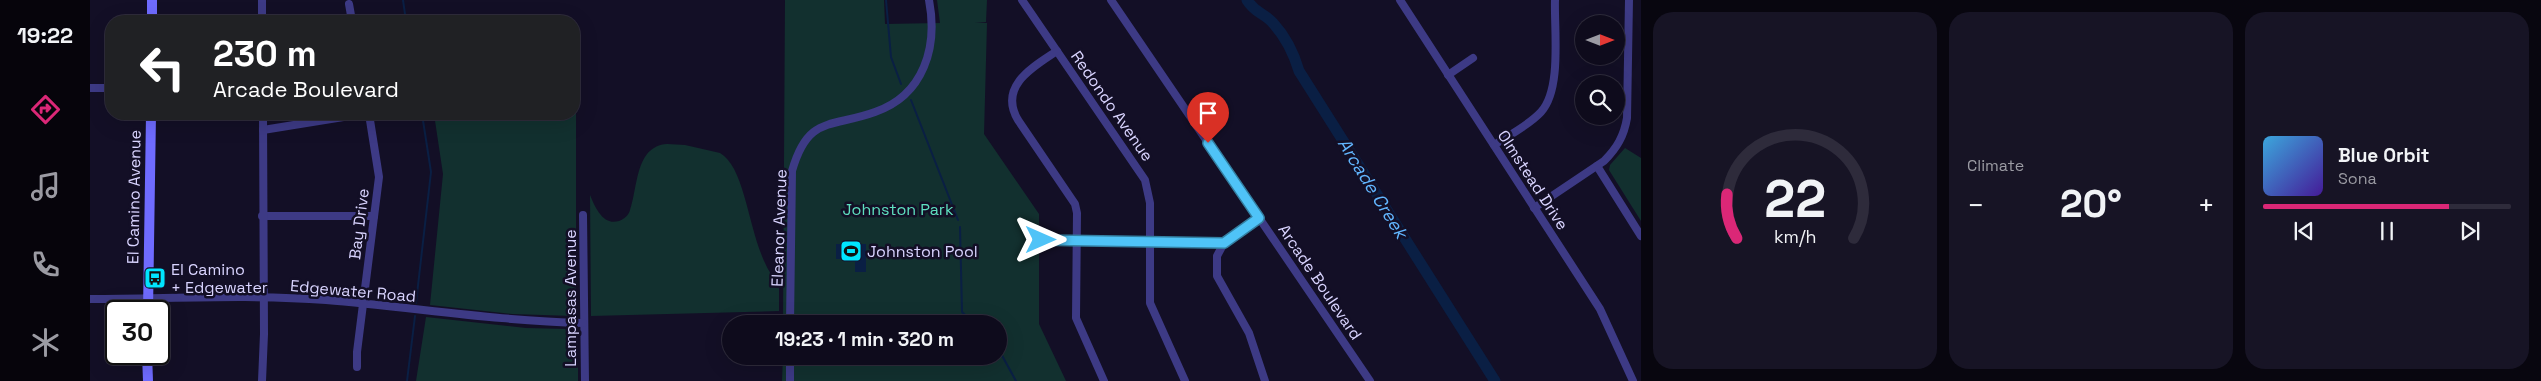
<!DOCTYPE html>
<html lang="en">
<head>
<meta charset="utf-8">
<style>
  :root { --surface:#0e0b1c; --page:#171425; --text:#f1f3f6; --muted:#9b9ba3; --line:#2e2b3b; --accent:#db2777 }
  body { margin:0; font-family:"Space Grotesk",sans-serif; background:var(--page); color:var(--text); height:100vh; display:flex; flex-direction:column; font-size:19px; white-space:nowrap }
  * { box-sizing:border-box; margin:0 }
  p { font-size:16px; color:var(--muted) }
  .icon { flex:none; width:28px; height:28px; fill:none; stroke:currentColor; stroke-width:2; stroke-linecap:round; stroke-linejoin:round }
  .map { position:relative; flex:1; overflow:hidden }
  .drawer { display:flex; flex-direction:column; gap:12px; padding:12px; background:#08060f; width:900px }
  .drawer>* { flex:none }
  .hud { position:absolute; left:15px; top:15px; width:475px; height:105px; border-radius:20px; box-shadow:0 5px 20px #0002,0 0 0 1px var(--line); background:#202124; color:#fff; overflow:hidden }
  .needle { width:32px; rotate:90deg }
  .buttons { position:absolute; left:1485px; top:15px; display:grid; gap:10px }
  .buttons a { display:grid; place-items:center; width:50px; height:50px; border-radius:50%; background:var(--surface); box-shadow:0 5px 20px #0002,0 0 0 1px var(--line); font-size:25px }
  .speed { position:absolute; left:15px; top:300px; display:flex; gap:10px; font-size:25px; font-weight:700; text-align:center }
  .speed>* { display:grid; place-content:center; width:65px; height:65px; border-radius:50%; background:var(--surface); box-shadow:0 5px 20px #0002,0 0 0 1px var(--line); line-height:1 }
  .speed .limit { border:2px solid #111; border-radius:8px; background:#fff; color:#111 }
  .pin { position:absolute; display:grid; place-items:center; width:42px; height:42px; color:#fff; margin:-51px -21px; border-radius:50% 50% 50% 0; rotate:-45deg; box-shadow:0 0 5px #0007 }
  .pin .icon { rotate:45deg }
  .me { position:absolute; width:55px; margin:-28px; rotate:90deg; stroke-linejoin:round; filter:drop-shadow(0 0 4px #0008) }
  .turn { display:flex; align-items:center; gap:18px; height:105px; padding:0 25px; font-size:22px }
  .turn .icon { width:65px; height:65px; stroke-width:2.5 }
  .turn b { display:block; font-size:35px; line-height:42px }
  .big { font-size:38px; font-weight:700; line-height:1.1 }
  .drawer .tile { flex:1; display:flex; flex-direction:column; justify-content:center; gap:8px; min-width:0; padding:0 18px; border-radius:20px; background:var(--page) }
  .drawer .dial { align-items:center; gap:0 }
  .dial svg { height:130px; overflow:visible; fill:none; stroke:var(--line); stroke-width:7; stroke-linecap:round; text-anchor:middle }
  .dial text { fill:var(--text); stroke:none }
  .song { display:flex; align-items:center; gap:15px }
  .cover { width:60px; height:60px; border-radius:8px; background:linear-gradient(135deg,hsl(200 70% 55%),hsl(260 70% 35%)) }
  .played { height:5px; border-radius:2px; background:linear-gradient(90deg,var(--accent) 75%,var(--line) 75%) }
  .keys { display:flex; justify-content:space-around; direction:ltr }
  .heat { display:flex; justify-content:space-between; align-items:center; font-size:28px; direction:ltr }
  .drawer .tiles { flex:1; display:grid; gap:12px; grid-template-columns:repeat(3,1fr) }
  .trip { position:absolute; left:632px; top:315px; width:285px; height:50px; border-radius:25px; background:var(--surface); box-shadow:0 5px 20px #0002,0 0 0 1px var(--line); font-weight:700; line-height:50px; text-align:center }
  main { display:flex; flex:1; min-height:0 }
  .tab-bar { display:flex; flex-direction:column; width:90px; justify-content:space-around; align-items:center; background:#06040b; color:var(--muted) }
  .tab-bar .icon { width:35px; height:35px }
  .tab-bar .on { color:var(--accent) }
  .tab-bar b { font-size:22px; color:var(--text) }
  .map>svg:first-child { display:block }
</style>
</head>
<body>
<main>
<nav class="tab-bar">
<b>19:22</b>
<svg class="icon on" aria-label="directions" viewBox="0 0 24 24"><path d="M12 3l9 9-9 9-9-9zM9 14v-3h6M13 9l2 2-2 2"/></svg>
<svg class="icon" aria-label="music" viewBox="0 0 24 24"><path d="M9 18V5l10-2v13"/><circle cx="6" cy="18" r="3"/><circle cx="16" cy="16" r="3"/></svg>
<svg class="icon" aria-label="phone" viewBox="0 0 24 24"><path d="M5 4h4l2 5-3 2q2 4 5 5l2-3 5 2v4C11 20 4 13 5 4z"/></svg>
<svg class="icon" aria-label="climate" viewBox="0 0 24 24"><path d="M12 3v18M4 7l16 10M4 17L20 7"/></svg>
</nav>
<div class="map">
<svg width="1551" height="381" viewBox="0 0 1551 381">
  <rect width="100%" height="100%" fill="#130f26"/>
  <g fill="#12302f">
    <polygon points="695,0 794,0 795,24 850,23 847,0 897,0 896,22 885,23 897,23 894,134 949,214 949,324 976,381 692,381 693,356 909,356 909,324 693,324"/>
    <polygon points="486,85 486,312 483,316 422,314 340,305 353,174 344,114 484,114 484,86"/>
    <path d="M 577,144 L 595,145 L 630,153 C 660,170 658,254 689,284 L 689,311 L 501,316 L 500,195 C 505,207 513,226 529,221 C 534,219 539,215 540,210 C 548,188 545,146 577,144 Z"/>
    <polygon points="1535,148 1551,158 1551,221 1519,170 1520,165"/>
    <polygon points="336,317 436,328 477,329 488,340 488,381 326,381"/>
  </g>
  <polygon fill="#0a1f44" points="746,244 776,244 776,272 765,272 765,259 746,259"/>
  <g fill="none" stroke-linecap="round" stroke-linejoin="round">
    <g stroke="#0a1f44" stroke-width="2">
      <polyline points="313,0 316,21"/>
      <polyline points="796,0 801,57 811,84"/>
      <polyline points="821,100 868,220"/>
      <polyline points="870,227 872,312 885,324"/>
      <polyline points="326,303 341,172 332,114"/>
      <polyline points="909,350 926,381"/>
      <polyline points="317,381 325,316"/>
    </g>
    <path stroke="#0a1f44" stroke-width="11" d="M 1157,0 C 1165,13 1174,13 1183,23 C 1195,36 1204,54 1209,71 L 1405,381"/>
    <g stroke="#3d3a85" stroke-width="8">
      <polyline points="932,0 1055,180 1060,203 1060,303 1095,381"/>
      <polyline points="1021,0 1280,381"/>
      <polyline points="1310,0 1510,309 1543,381"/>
      <polyline points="259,4 262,21"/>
      <polyline points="172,21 172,0"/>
      <path d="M 967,51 C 943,67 908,86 928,120 L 985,204 L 987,213 L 986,318 L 1014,381"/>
      <polyline points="1358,75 1383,58"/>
      <polyline points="0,88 21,88"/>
      <polyline points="173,130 272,114"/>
      <path d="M 1404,145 C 1419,135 1438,126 1451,112 C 1472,89 1464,30 1465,0"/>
      <polyline points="1507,166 1551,236"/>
      <path d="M 1444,208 L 1514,161 C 1527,148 1534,136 1537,118 L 1539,0"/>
      <polyline points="493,215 495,381"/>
      <polyline points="172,216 284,216"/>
      <polyline points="951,239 1134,243 1169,217"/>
      <polyline points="1134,243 1127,256 1127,276 1159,333 1175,381"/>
      <path d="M 0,299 C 78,299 158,294 236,300 C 322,307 407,321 493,323"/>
      <path d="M 700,324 L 702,171 C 718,115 741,128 785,112 C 834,95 848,47 839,0"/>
      <polyline points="267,367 267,352 289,177 279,114"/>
      <polyline points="172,381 174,334 173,114"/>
      <polyline points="700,381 700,356"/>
    </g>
    <g stroke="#6f6bff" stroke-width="10">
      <polyline points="62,21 62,0"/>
      <polyline points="58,311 61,114"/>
      <polyline points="57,354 58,381"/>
    </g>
  </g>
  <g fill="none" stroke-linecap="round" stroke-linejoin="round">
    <g stroke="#337fa1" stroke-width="12">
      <polyline id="route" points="951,240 1134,243 1169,218 1118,143"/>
    </g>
    <use href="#route" stroke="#4fc3f7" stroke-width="9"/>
  </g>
  <defs>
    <g id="stadium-square" transform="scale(1.125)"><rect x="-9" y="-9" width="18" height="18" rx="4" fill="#00e5ff" stroke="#130f26"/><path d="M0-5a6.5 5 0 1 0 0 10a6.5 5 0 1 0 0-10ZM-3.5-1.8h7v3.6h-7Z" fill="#111"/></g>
    <g id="bus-square" transform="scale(1.125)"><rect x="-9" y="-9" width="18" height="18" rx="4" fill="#00e5ff" stroke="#130f26"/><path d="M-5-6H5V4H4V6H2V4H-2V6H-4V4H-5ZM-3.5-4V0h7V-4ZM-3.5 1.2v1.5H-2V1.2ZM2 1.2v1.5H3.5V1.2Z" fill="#111"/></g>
  </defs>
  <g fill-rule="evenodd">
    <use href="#stadium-square" x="761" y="251"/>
    <use href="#bus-square" x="65" y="278"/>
  </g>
  <g text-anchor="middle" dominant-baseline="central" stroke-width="5" stroke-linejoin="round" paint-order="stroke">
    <g font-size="16" fill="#d9d4ff" stroke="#130f26">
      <text transform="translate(1022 106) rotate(55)">Redondo Avenue</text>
      <text transform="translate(1443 180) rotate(57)">Olmstead Drive</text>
      <text transform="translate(44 197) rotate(-89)">El Camino Avenue</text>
      <text transform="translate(269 224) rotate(-83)">Bay Drive</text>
      <text transform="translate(689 228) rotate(-88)">Eleanor Avenue</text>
      <text transform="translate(1230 282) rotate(56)">Arcade Boulevard</text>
      <text transform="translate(263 291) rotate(5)">Edgewater Road</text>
      <text transform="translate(480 298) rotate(-90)">Lampasas Avenue</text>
    </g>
    <g font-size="16" fill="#5fe0c0" stroke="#130f26">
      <text x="808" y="209">Johnston Park</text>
    </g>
    <g font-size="16" fill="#d9d4ff" stroke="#130f26" text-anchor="start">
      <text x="777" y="251">Johnston Pool</text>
      <text x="81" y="269">El Camino<tspan x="81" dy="18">+ Edgewater</tspan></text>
    </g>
    <g font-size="18" font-style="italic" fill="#62b6ff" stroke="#130f26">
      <text transform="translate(1283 188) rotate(58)">Arcade Creek</text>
    </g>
  </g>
</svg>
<div class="buttons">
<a><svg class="needle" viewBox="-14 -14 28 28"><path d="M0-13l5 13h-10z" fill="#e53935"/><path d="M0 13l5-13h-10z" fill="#9b9ba3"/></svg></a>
<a><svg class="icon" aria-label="search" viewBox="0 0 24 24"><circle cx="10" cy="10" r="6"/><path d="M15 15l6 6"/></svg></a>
</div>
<div class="speed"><div class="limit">30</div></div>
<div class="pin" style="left:1118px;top:143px;background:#d93025"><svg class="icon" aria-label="arrive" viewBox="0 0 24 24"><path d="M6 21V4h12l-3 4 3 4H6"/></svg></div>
<svg class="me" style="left:951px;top:240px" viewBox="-20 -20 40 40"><path d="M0-17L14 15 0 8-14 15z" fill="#4fc3f7" stroke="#fff" stroke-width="4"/></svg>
<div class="trip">19:23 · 1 min · 320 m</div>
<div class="hud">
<div class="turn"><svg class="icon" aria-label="left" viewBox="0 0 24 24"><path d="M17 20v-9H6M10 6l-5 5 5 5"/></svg><div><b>230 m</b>Arcade Boulevard</div></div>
</div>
</div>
<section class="drawer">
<div class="tiles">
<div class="tile dial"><svg viewBox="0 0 100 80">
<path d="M14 69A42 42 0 1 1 86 69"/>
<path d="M14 69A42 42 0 0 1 8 42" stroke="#db2777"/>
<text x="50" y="56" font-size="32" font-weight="700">22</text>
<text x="50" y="72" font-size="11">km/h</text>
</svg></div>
<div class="tile"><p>Climate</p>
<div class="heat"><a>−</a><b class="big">20°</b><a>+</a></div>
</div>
<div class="tile">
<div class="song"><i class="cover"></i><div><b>Blue Orbit</b><p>Sona</p></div></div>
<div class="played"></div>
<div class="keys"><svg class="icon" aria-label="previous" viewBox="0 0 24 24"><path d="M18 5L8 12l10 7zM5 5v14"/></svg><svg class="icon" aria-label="pause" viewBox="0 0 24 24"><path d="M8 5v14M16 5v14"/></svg><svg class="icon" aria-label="next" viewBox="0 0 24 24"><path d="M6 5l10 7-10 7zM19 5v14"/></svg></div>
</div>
</div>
</section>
</main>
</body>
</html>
